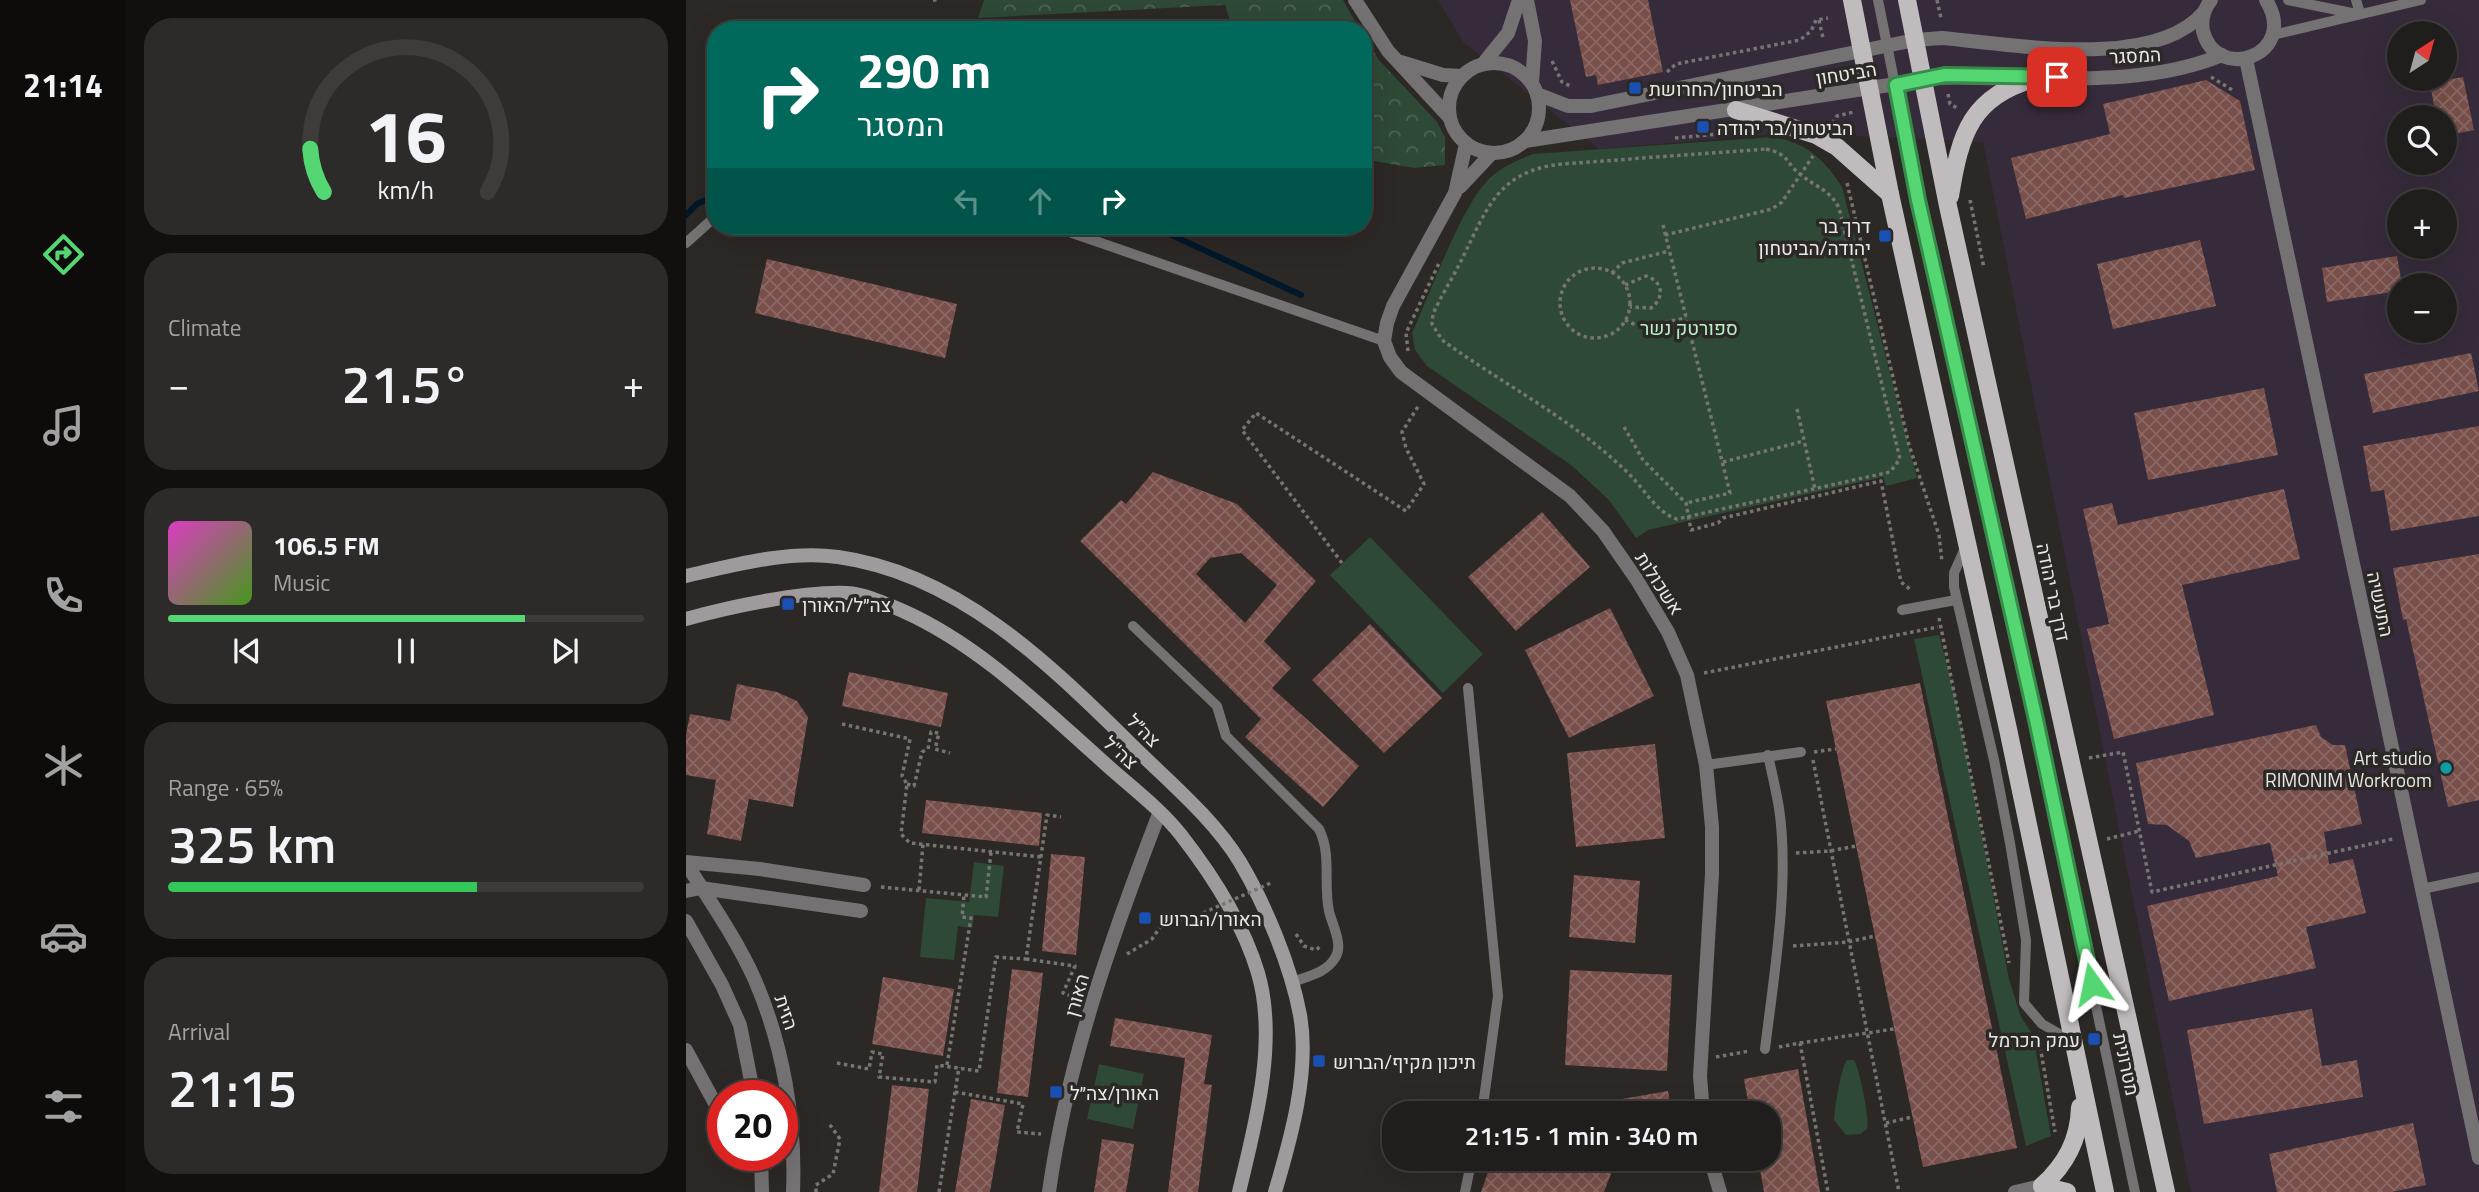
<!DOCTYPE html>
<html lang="en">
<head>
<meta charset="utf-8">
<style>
  :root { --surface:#201e1c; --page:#2d2b29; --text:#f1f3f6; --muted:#a2a2a3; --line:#3d3c3b; --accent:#54d672 }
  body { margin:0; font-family:"Titillium Web",Heebo,sans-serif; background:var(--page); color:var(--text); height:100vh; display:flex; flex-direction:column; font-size:26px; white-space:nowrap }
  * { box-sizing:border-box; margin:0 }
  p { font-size:23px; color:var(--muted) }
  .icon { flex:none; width:38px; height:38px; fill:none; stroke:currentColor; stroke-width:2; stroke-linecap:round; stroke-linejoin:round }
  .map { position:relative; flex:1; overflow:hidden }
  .details { display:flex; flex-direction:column; gap:18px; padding:18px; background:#12100f; width:560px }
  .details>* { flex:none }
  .guide { position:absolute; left:21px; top:21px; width:665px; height:214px; border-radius:28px; box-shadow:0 7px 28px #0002,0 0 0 2px var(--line); background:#00695c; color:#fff; overflow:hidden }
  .needle { width:46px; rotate:36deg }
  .tools { position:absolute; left:1701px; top:21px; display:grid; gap:14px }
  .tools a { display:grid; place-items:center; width:70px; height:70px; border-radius:50%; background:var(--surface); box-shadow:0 7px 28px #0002,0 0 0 2px var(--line); font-size:35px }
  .speed { position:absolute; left:21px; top:1080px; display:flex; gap:14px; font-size:35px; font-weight:700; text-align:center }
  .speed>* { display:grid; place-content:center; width:91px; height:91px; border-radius:50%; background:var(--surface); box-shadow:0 7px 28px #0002,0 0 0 2px var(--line); line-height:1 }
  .speed .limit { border:10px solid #d22; background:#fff; color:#111 }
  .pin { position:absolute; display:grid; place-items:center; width:60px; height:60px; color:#fff; margin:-30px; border-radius:14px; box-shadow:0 4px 10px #0006 }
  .me { position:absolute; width:77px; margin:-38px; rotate:348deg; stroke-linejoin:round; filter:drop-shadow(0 0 5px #0008) }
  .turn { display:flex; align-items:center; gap:24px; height:147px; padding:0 35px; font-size:32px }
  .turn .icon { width:91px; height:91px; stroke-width:2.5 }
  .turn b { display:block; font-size:49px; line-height:60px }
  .lanes { display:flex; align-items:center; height:66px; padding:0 35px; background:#0003; justify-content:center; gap:35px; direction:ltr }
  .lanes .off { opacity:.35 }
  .big { font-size:52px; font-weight:600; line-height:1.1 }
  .details .card { flex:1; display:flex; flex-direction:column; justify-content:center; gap:10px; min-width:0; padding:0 24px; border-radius:28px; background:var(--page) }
  .details .dial { align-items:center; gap:0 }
  .dial svg { height:182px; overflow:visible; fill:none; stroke:var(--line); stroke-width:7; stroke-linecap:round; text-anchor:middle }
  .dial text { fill:var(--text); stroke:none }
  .song { display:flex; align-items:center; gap:21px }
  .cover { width:84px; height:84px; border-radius:10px; background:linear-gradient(135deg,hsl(310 70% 55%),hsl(100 70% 35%)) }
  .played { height:7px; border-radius:4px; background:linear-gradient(90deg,var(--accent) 75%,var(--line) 75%) }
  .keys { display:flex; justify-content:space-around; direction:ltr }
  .heat { display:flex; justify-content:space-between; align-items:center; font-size:38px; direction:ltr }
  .charge { height:10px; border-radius:5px; background:linear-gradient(90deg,#34c759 65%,var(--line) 0) }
  .trip { position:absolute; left:696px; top:1101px; width:399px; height:70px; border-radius:28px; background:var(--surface); box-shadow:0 7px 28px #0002,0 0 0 2px var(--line); font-weight:600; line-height:70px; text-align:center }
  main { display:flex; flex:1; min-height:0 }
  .menu { display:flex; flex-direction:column; width:126px; justify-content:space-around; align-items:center; background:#0d0c0b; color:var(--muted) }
  .menu .icon { width:49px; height:49px }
  .menu .on { color:var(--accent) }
  .menu b { font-size:32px; color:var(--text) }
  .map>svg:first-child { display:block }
</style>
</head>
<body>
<main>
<nav class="menu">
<b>21:14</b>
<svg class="icon on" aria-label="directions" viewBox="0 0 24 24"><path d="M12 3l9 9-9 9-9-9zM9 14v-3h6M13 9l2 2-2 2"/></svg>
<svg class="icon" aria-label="music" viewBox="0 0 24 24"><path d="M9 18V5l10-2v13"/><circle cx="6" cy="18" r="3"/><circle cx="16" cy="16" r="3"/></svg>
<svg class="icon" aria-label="phone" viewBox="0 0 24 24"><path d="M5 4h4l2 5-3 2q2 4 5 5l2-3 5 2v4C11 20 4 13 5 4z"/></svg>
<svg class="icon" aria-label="climate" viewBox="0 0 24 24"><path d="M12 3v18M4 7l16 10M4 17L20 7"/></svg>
<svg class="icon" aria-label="car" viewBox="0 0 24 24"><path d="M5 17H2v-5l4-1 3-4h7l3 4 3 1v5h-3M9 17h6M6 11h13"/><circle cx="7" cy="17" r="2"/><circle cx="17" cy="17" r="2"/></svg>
<svg class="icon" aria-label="filters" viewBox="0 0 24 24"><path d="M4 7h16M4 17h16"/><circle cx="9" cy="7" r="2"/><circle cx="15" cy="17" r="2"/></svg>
</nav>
<section class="details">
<div class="card dial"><svg viewBox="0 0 100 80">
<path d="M14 69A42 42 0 1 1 86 69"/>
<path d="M14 69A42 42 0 0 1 8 50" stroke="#54d672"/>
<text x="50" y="56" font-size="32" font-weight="700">16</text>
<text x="50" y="72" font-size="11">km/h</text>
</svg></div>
<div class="card"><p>Climate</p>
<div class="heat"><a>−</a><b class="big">21.5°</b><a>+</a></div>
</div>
<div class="card">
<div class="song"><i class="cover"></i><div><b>106.5 FM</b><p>Music</p></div></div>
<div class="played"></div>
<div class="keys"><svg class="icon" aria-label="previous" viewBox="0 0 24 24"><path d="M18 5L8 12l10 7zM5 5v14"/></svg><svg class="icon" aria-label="pause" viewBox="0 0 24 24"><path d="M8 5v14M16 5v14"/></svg><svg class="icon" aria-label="next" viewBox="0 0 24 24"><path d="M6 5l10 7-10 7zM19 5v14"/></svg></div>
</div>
<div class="card"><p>Range · 65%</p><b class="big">325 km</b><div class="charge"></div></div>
<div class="card"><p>Arrival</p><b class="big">21:15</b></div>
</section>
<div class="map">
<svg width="1793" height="1192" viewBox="0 0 1793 1192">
  <defs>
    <pattern id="forest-crowns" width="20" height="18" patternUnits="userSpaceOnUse" patternTransform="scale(1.75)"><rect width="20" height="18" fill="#2e4936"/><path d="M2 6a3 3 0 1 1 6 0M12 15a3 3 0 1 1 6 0" fill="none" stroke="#4c6353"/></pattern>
    <pattern id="building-cross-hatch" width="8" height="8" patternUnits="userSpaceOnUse" patternTransform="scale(1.75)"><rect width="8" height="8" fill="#784f4a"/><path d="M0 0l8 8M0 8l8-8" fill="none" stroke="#8b6864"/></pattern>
  </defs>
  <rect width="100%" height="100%" fill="#2b2825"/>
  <path fill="#362b3a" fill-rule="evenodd" d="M 752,0 L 1793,0 L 1793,1192 L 1505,1192 L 1297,142 L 1103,133 L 913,149 L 777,42 ZM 1713,33 L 1759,33 L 1759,79 L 1713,79 ZM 1713,117 L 1759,117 L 1759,163 L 1713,163 ZM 1713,201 L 1759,201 L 1759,247 L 1713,247 ZM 1713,285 L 1759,285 L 1759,331 L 1713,331 Z"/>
  <g fill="url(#forest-crowns)">
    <polygon points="298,0 657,0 674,30 547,30 539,5 292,18"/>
    <polygon points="677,34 693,60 751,122 759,137 759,165 728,168 677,159"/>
  </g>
  <g fill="#2e4936">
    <path d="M 1086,137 C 1120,142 1138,159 1156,187 L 1231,478 L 1200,486 L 1197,477 L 962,530 L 950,538 L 923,500 L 885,465 L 741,366 L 729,350 L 726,333 C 745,292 772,214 800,182 C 812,168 830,161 847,154 Z"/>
    <polygon points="684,537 797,654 757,693 644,575"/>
    <polygon points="1253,635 1269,695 1323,979 1335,1017 1347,1035 1365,1136 1340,1146 1228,639"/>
    <polygon points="288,862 318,866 312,917 288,915 286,928 272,926 268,960 234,957 240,898 283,902"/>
    <path d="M 1161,1060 L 1168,1060 C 1173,1066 1184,1121 1181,1129 L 1175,1134 L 1160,1135 L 1148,1120 C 1148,1110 1155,1067 1161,1060 Z"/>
    <polygon points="413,1064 458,1074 447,1129 401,1119"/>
  </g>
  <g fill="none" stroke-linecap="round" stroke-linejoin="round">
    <g stroke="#001829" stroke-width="6">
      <polyline points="0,215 11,204 30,195"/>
      <polyline points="466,226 615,295"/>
    </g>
  </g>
  <g fill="url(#building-cross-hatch)" fill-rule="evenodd">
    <polygon points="884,0 962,0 977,72 912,85 910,75 900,77"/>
    <polygon points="1777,77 1788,130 1759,136 1759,117 1750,117 1744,83"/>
    <polygon points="1520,80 1554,101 1569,170 1438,198 1437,195 1340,219 1325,158 1424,134 1417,104"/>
    <polygon points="1514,240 1530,306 1427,329 1411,264"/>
    <polygon points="1711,256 1716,285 1713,291 1641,302 1636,268"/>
    <polygon points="81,259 271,304 259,358 69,313"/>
    <polygon points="1785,353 1793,391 1687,413 1678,374"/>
    <polygon points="1578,388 1592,455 1462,480 1448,413"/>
    <polygon points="1793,426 1793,516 1705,531 1698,490 1685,492 1677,446"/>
    <path d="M 467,472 L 551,504 L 630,581 L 578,641 L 605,668 L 586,688 L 673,766 L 637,807 L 559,737 L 575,719 L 394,541 L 435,500 L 440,504 ZM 555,553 L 591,585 L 559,623 L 510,574 L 524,558 Z"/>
    <polygon points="1598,489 1614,559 1496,585 1528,715 1428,739 1401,629 1423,624 1397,509 1426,503 1432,525"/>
    <polygon points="856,512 904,567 830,631 782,577"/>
    <polygon points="1793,554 1793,800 1762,807 1720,619 1717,620 1707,568"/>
    <polygon points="924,608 968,696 883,738 839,650"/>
    <polygon points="684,624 756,698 698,753 626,680"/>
    <polygon points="163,672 262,693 255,727 156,706"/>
    <polygon points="1234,683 1331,1148 1237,1167 1140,701"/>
    <polygon points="51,684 91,692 111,701 122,717 107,807 63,799 55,841 21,834 30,780 0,775 0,735 4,714 44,721"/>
    <polygon points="1630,725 1635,737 1647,745 1659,745 1676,824 1638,832 1643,864 1667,859 1680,913 1620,927 1630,968 1483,1001 1461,906 1592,876 1584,843 1510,858 1503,841 1481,825 1462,824 1450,763"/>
    <polygon points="969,744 979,838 890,847 881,753"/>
    <polygon points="240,800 356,813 353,846 236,833"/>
    <polygon points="365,854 399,857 390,955 356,951"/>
    <polygon points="888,875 954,881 949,943 883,937"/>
    <polygon points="326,969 357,973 342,1097 311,1093"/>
    <polygon points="884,970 986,975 981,1071 879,1065"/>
    <polygon points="197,977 268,989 257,1056 186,1044"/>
    <polygon points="1626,1009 1636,1066 1671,1060 1677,1097 1518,1124 1501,1030"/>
    <polygon points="429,1018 526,1035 518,1084 526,1085 512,1192 482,1192 499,1058 424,1046"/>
    <polygon points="1112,1069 1134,1192 1078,1192 1072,1158 1083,1158 1083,1113 1064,1113 1058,1079"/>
    <polygon points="206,1085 243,1089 231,1192 193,1192"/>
    <polygon points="982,1091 986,1113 908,1113 907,1104"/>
    <polygon points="285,1099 319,1105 304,1192 269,1192"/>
    <polygon points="1727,1123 1740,1185 1705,1192 1591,1192 1583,1154"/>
    <polygon points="416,1139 448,1144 440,1192 408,1192"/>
    <polygon points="807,1158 892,1158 926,1171 918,1192 795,1192"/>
  </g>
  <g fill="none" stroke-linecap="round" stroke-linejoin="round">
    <g stroke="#777572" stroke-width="3.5" stroke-dasharray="3.5 3.5" stroke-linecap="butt">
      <polyline points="247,0 254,0"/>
      <polyline points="1251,0 1255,18"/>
      <polyline points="1133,20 1137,38"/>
      <polyline points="866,61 876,82 886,87"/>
      <polyline points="981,72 990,64 1114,40 1125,31 1130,20 1142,18"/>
      <polyline points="1525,77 1548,91"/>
      <polyline points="1262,94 1264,104 1273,109"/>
      <polyline points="1146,123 1151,116 1168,112"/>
      <polyline points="989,138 1054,132"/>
      <path d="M 1080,149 C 1105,155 1099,163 1115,175 C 1130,187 1144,190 1153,208 L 1214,459 L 1204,472 L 991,519 C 971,513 959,490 944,475 C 890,421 818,385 756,340 L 746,324 L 747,314 C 755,296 766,279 775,261 C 801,209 811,171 876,164 Z"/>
      <polyline points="1161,183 1223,445 1253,535 1256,562"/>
      <polyline points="1284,200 1298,268"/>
      <polyline points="977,225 1044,493 1000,503"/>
      <polyline points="979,235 1086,209 1096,202 1127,156"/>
      <circle cx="909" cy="303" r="35"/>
      <polyline points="926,273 936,263 983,251"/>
      <path d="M 939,285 L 960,276 C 977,281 979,298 965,308 L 944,307"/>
      <polyline points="939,320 954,327 1000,318"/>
      <polyline points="722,351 720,333 754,261"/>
      <polyline points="1111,409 1129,489"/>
      <polyline points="938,427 957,460 1000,503 1005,530 1032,523 1037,518 1195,481 1215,582 1226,591"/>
      <polyline points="1037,462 1118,441"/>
      <polyline points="656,563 556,430 570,413 720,511 738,484 720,448 716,432 733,405"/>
      <polyline points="1253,618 1323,963"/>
      <polyline points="1018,673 1252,627"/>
      <polyline points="156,724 224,739 216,776 221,784 215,834 224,843 355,857"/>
      <polyline points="1128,752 1150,749"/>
      <polyline points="1403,758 1437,752 1466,892 1707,839"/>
      <polyline points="1127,760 1213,1192"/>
      <polyline points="221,784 228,786 236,752 242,749 245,732 253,733 249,749 264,753"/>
      <polyline points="1421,839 1453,831"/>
      <polyline points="1110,853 1144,851 1170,846"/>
      <polyline points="195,887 300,897 305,852"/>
      <polyline points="233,890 237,844"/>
      <polyline points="610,934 618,946 630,950 635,946"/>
      <polyline points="1107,946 1162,942 1189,936"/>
      <polyline points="441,954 466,939 475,926 517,913"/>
      <polyline points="340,959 389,966 377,993 389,998"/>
      <polyline points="1353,1040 1369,1132"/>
      <polyline points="1114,1043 1208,1029"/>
      <polyline points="1093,1047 1114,1043 1142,1192"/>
      <polyline points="1030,1057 1064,1051"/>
      <polyline points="151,1063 183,1069 186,1052 197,1054 193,1077 249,1082 251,1065 293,1071 310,957 340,959 361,815 375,817"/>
      <polyline points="261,1065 285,918 276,917 278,895"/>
      <polyline points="269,1092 337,1104 331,1132 355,1134"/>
      <polyline points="1200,1123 1226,1117"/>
      <polyline points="130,1192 130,1185 147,1174 154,1139 142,1122"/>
      <polyline points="253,1192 273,1067"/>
    </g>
    <g stroke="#747272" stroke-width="10">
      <polyline points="1192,0 1232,200 1349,715 1449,1192"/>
      <polyline points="1602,0 1666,13"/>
      <polyline points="1670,0 1674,13"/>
      <polyline points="1587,35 1735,0"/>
      <polyline points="366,226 698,341"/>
      <polyline points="0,243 30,216"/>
      <polyline points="1280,546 1268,573 1268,587 1308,760 1324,843 1340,940 1338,1003 1356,1024 1386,1041"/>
      <polyline points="1216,610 1270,600"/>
      <path d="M 447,626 L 531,706 L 540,736 L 633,829 C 646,855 637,883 643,911 C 646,925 658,945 649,958 C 640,973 622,976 607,982"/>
      <polyline points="782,688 812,996 796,1113"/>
      <polyline points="1020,765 1115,752"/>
      <polyline points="1736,889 1793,877"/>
      <path d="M 1079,1049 C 1088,975 1104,881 1093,808 C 1090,790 1086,773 1082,755"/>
      <polyline points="779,1192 786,1158"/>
    </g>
    <g stroke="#747272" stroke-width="14">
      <polyline points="841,0 849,41 846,82"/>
      <path d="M 1525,0 C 1518,9 1515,20 1517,31 C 1530,84 1614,55 1580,0"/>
      <path d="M 1229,40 L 1256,38 C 1327,44 1468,71 1518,12"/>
      <polyline points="1560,59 1793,1158"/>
      <polyline points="797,64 822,33 833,0"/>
      <path d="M 1236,80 C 1262,75 1285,79 1312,78 C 1386,78 1466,84 1536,55"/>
      <polyline points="780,144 769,193 707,306 701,323 698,341 704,357 715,372 884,496 917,531 951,580 982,632 1001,675 1020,765 1026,827 1026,874 1014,1076 1017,1113"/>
      <polyline points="774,187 806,153"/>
      <polyline points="0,862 74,869 178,885"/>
      <polyline points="0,891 15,888 175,911"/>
      <polyline points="0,1050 37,1118"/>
      <polyline points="1024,1158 1034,1192"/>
      <path d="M 363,1192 C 381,1062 426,936 473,814"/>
      <polyline points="1329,1192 1356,1186"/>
    </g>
    <g stroke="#747272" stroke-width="14">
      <polyline points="669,0 702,51 764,118"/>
      <polyline points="715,62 757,75 776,76"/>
      <circle cx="808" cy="108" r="45"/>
      <polyline points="851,94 882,106 905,106 1229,40"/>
      <polyline points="839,141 1236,80"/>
      <path d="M 0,863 C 23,900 50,938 68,978 C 97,1044 110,1120 107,1192"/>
      <polyline points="0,921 36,985 54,1025 68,1096"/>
      <polyline points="75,1155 76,1192"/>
    </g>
    <g stroke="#9f9b9c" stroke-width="14">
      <path d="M 0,576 C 48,565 103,550 152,557 C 276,574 369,670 454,753 C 488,786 529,821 554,862 C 579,904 605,966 614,1015 C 624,1071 605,1138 589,1192"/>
      <path d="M 0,619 C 43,607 117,591 161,593 C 180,594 200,604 217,611 C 293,645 352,704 414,759 C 441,784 473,807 495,835 C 527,876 557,923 572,973 C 592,1041 569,1126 553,1192"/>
    </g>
    <g stroke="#c0bbbc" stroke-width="18">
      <polyline points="1166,0 1204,194 1322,729 1419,1192"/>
      <polyline points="1221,0 1262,206 1480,1192"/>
      <polyline points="1050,110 1130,135 1151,147 1204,194"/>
      <path d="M 1264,196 C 1274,134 1285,95 1351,78"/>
      <path d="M 1356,1186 C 1380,1164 1393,1140 1394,1107"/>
      <polyline points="1356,1186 1381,1192"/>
    </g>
    <polyline stroke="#777572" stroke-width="3.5" stroke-dasharray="3.5 3.5" stroke-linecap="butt" points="517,913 587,882"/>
  </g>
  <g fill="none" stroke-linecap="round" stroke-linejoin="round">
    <g stroke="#378b4a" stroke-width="18">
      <polyline id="route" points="1371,77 1259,75 1210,85 1232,200 1349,715 1406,984"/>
    </g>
    <use href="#route" stroke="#54d672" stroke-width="12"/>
  </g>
  <g fill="#1a4fb4" stroke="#2b2825" stroke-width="2.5">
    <rect x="942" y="81" width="14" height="14" rx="3.5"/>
    <rect x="1010" y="120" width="14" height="14" rx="3.5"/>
    <rect x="1192" y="229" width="14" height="14" rx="3.5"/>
    <rect x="95" y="597" width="14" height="14" rx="3.5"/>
    <rect x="452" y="911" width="14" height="14" rx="3.5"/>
    <rect x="1401" y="1032" width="14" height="14" rx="3.5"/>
    <rect x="626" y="1054" width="14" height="14" rx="3.5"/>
    <rect x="363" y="1085" width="14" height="14" rx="3.5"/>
  </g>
  <circle fill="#0f9aa8" stroke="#2b2825" stroke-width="2.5" cx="1760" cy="768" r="7"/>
  <g text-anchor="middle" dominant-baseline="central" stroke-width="7" stroke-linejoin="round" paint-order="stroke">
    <g font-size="19" fill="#eae8e6" stroke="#2b2825">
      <text transform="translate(1449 55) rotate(-3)">המסגר</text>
      <text transform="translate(1160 73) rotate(-9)">הביטחון</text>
      <text transform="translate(974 583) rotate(57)">אשכולות</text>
      <text transform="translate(1368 592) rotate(78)">דרך בר יהודה</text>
      <text transform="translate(1695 604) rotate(78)">התעשיה</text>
      <text transform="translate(458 730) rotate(44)">צה״ל</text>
      <text transform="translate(435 752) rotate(42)">צה"ל</text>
      <text transform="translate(390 995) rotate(-74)">האורן</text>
      <text transform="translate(101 1012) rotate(71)">הזית</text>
      <text transform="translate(1441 1064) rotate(78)">מטרונית</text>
    </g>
    <g font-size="19" fill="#eae8e6" stroke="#2b2825" text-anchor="start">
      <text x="963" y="88">הביטחון/החרושת</text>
      <text x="1031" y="127">הביטחון/בר יהודה</text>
      <text x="1185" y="225" text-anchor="end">דרך בר<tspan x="1185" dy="22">יהודה/הביטחון</tspan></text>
      <text x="116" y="604">צה״ל/האורן</text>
      <text x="1746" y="757" text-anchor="end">Art studio<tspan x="1746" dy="22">RIMONIM Workroom</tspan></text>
      <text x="473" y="918">האורן/הברוש</text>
      <text x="1394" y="1039" text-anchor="end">עמק הכרמל</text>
      <text x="647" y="1061">תיכון מקיף/הברוש</text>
      <text x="384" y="1092">האורן/צה״ל</text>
    </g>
    <g font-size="19" fill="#b5f2c6" stroke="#2b2825">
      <text x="1003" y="327">ספורטק נשר</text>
    </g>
  </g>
</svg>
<div class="tools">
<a><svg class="needle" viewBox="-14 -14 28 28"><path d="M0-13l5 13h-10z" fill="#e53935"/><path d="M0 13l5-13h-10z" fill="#a2a2a3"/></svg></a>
<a><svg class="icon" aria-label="search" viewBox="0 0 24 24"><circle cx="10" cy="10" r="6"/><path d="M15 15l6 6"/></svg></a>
<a>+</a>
<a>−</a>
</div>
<div class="speed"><div class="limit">20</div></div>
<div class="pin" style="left:1371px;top:77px;background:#d93025"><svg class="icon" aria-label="arrive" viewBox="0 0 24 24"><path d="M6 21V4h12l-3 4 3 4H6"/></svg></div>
<svg class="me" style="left:1406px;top:984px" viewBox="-20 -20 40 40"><path d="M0-17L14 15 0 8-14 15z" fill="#54d672" stroke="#fff" stroke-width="4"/></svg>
<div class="trip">21:15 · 1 min · 340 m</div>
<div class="guide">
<div class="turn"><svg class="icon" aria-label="right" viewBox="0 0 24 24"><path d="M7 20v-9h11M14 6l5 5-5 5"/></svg><div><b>290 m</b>המסגר</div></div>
<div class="lanes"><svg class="icon off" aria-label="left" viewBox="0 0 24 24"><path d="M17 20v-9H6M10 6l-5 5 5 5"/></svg><svg class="icon off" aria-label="ahead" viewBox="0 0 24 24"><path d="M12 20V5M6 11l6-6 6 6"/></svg><svg class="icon" aria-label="right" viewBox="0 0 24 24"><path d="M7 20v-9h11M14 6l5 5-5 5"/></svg></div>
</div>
</div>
</main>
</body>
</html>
